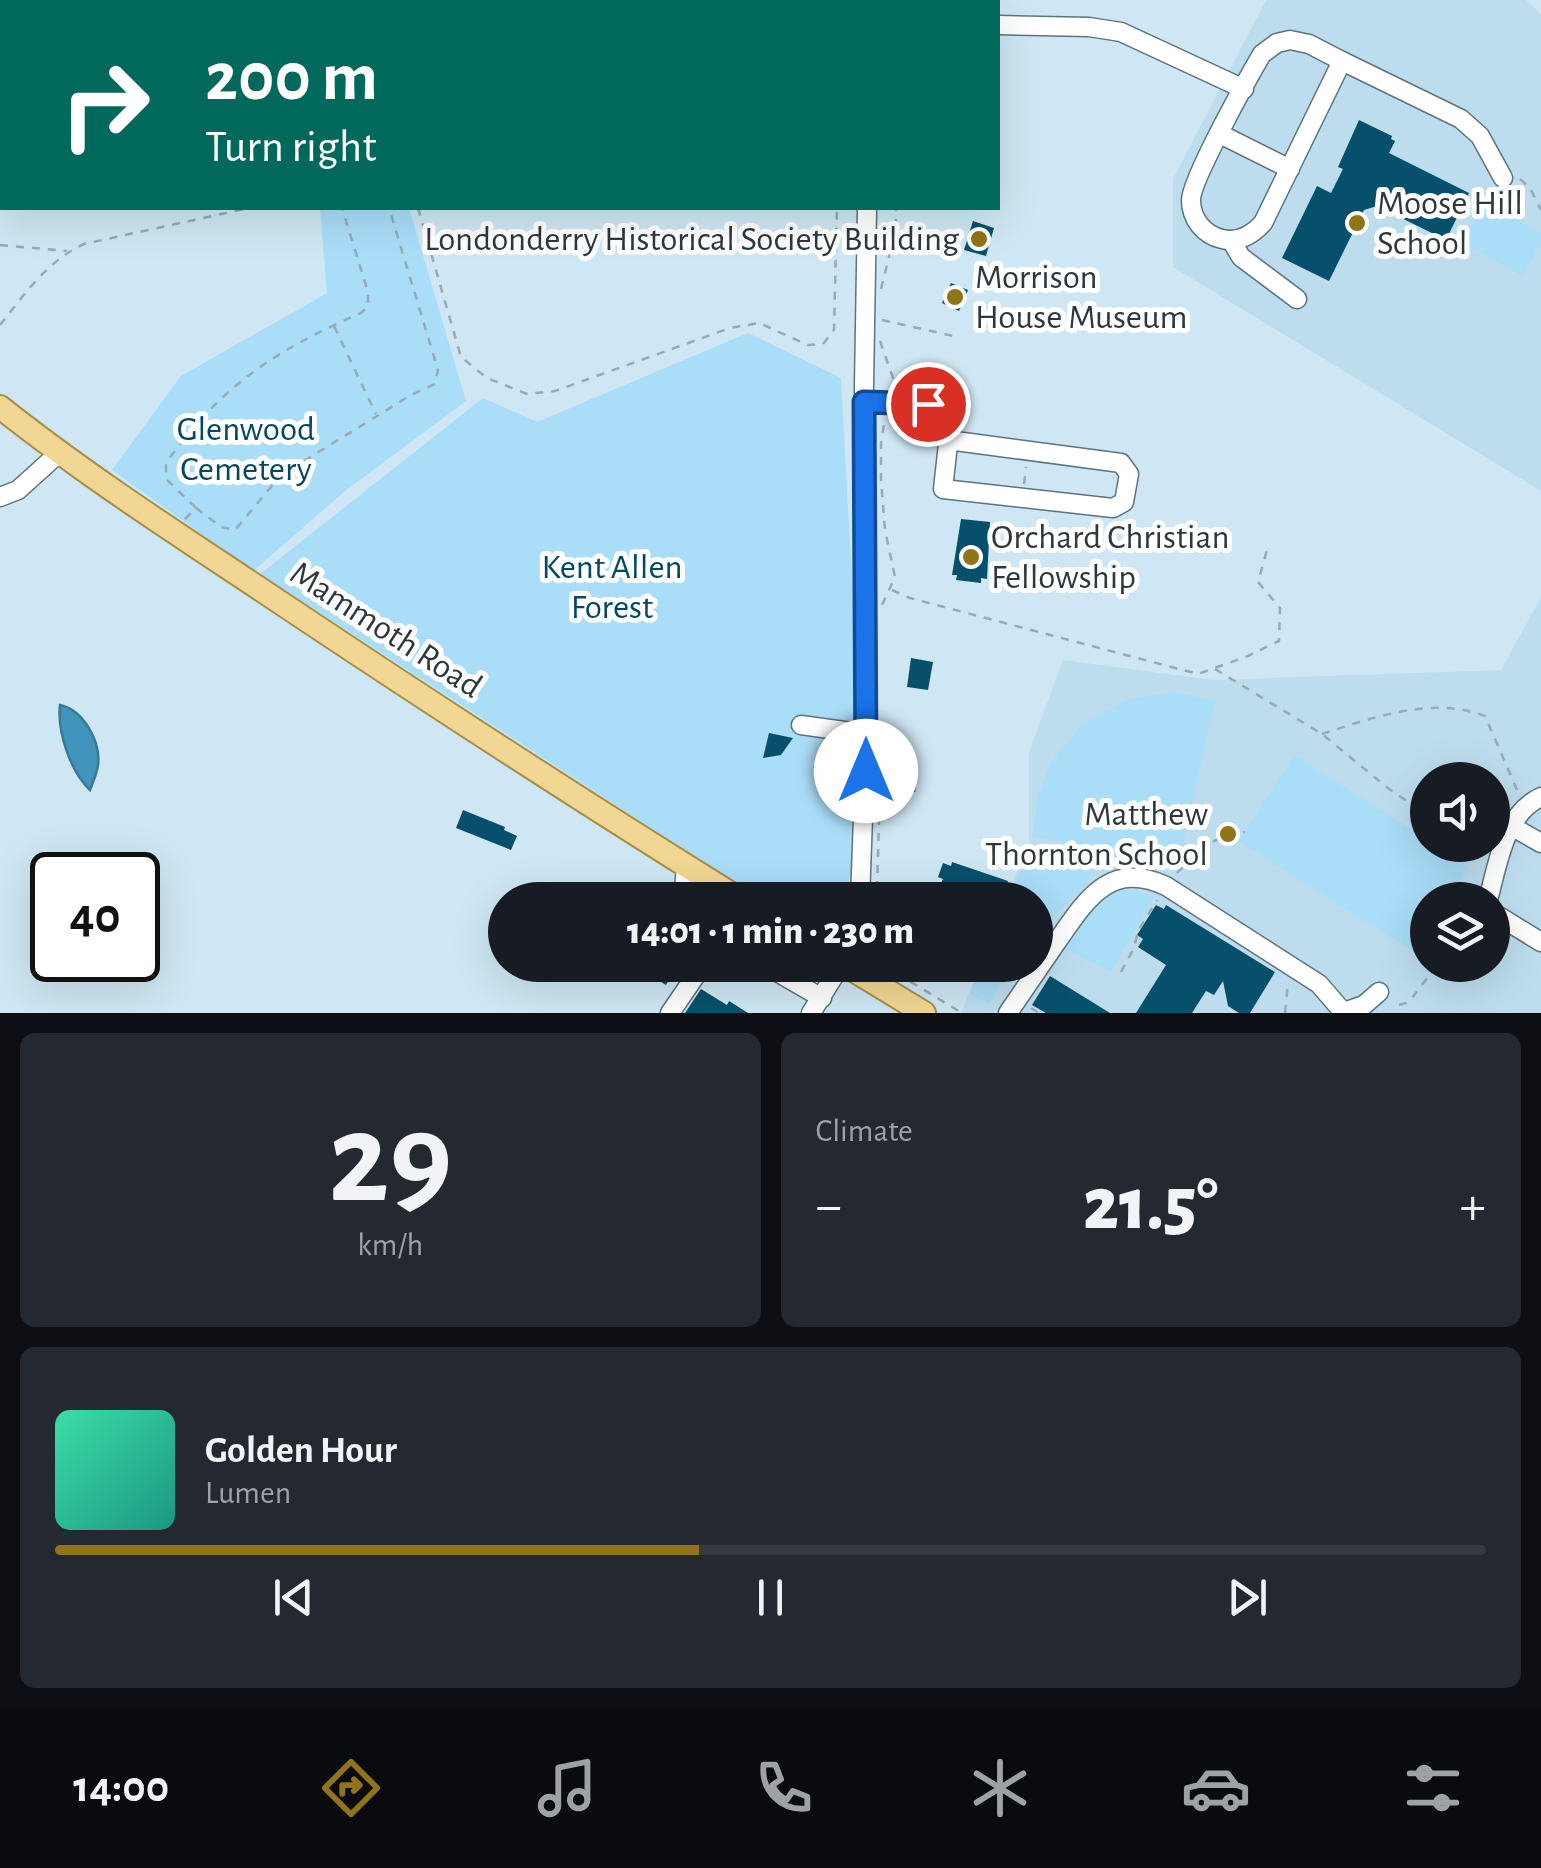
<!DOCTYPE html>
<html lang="en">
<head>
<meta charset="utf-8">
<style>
  :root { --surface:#171b24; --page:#242831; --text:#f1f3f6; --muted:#9ea1a6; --line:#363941; --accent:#917319 }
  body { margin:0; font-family:"Alegreya Sans",sans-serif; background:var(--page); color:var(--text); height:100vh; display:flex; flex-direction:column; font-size:38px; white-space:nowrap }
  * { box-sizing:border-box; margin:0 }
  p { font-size:32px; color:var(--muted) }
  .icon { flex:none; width:55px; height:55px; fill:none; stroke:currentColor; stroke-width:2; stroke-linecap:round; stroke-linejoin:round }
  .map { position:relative; height:1013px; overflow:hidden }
  .panel { display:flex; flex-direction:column; gap:20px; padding:20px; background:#0d0f14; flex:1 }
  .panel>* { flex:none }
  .hud { position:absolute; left:0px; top:0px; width:1000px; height:210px; box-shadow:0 10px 40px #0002; background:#00695c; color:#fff; overflow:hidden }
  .tools { position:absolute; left:1410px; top:762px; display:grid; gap:20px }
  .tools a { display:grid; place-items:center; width:100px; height:100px; border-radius:50%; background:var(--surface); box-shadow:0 10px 40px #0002; font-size:50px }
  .speed { position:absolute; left:30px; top:852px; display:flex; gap:20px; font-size:50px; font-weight:700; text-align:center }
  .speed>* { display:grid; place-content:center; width:130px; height:130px; border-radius:50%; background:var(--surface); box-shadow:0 10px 40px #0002; line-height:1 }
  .speed .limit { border:5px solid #111; border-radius:15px; background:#fff; color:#111 }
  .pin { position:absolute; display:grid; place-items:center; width:85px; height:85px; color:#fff; margin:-42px; border:5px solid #fff; border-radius:50%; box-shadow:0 2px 10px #0007 }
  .me { position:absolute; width:110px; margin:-55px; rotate:0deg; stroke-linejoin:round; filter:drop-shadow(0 0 8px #0008) }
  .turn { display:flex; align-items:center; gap:35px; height:210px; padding:0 40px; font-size:45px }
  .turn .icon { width:130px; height:130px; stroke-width:2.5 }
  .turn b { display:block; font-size:70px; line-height:85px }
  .big { font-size:75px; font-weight:800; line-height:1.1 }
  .panel .widget { flex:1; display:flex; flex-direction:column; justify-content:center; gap:15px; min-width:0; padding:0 35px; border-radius:15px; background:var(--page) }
  .panel .dial { align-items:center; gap:0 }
  .dial b { font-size:130px; line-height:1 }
  .song { display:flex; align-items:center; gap:30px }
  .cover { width:120px; height:120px; border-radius:15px; background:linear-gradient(135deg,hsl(160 70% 55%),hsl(170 70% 35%)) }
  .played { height:10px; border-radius:5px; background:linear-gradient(90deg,var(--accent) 45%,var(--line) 45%) }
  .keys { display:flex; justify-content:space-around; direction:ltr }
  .heat { display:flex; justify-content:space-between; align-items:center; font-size:55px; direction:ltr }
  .panel .tiles { flex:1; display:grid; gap:20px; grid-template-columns:1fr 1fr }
  .widget:last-child { grid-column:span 2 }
  .trip { position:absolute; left:488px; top:882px; width:565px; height:100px; border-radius:50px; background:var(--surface); box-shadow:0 10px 40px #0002; font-weight:800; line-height:100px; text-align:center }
  .tabs { display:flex; height:160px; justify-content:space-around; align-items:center; background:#090b0e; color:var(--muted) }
  .tabs .icon { width:70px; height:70px }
  .tabs .current { color:var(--accent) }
  .tabs b { font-size:45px; color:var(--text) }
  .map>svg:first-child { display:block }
</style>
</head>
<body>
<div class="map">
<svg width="1541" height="1013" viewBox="0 0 1541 1013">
  <rect width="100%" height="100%" fill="#cfe7f4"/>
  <g fill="#bdddee" fill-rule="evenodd">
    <polygon points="1266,0 1526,0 1541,14 1541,491 1173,267 1173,179"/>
    <path d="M 1541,597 L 1541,1013 L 961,1013 L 980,965 L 1035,965 L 1035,900 L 1006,900 L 1029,843 L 1029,752 L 1063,660 L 1213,680 L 1501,670 ZM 1428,780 L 1492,780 L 1492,845 L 1428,845 ZM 1428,900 L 1492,900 L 1492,965 L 1428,965 Z"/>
  </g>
  <g fill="#aaddf8">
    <polygon points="1486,201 1541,233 1541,243 1522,276 1462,242"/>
    <polygon points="320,208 409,208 466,401 345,491 253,571 112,470 181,376 327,293"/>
    <polygon points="748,333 841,378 859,711 852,866 845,900 762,900 260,574 483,398 537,422"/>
    <polygon points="1174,692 1215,701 1178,865 1032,836 1038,798 1051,762 1081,726 1126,700"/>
    <polygon points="1294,755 1427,839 1428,845 1437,845 1469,866 1447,900 1428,900 1427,931 1414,952 1239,842"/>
    <polygon points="1033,843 1095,860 1087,884 1035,934 1035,900 1009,900"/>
    <path d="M 1122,891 L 1140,892 L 1154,897 L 1111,972 L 1064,948 C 1080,923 1093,901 1122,891 Z"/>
    <polygon points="982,965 1011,965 989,1004 970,994"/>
  </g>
  <path fill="#4194bb" stroke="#3b7895" stroke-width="2.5" d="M 60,705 C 83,710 101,741 98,765 C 97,773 93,782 90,790 C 70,771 57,731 60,705 Z"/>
  <g fill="#07506c">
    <polygon points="1359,120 1392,136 1391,139 1395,141 1389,153 1469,193 1446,240 1377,206 1364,210 1329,281 1282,258 1317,186 1331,193 1343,169 1338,167"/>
    <polygon points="973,221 994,228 986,256 964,250"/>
    <polygon points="951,283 968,290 959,311 942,303"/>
    <polygon points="961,519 990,522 987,579 981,578 981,583 956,580 957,575 952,575"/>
    <polygon points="911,658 933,662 928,690 907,687"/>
    <polygon points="769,733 793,738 781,755 763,758"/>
    <polygon points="903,770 918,773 915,792 900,790"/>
    <polygon points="463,810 505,827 504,830 517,836 511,850 456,828"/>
    <polygon points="952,862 1008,881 1001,900 976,900 977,897 959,890 954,900 932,900 943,879 938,877 943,863 951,866"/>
    <polygon points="1156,905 1164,909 1166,905 1275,972 1250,1013 1239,1013 1228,1006 1223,981 1214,995 1206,991 1192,1013 1136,1013 1166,965 1138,947 1143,939 1137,935"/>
    <polygon points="633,965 663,965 661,968 672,974 666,985"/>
    <polygon points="1050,976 1110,1013 1046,1013 1032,1005"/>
    <polygon points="701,989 727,1005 729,1001 748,1013 685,1013"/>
  </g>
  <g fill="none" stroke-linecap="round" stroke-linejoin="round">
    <g stroke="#5d737e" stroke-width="21">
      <g id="minor">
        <polyline points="869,2 869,0"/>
        <polyline points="998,25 1089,27 1121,32 1244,89"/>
        <path d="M 1290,40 L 1309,44 L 1342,61 L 1263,223 C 1252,235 1239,243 1222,239 C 1204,235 1191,219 1191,200 C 1191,180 1249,76 1262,54 L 1277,43 Z"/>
        <polyline points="1342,61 1461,119 1480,136 1503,178"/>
        <polyline points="1220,134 1290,169"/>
        <polyline points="1231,240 1241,257 1297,299"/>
        <polyline points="864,402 928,404 945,416 949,435 943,489 1113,508 1124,502 1129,474 1121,463 948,440"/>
        <polyline points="0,497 18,490 59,453"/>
        <polyline points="801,725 866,734"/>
        <polyline points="1511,826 1541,843"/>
        <polyline points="686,865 684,892 687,900"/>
        <polyline points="591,899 591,900"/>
        <polyline points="860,900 866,734 864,386 867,208"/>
        <path d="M 1488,900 C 1498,864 1504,814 1541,797"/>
        <polyline points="1492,912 1541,942"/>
        <polyline points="765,965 822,998"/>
        <polyline points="1344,1012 1364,1005 1379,992"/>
        <polyline points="670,1013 703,965"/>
        <polyline points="811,1013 841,965"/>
        <path d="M 1008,1013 C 1024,990 1040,966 1056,943 C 1086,900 1109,860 1166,886 L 1319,984 L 1344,1013"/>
      </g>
    </g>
    <g stroke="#a68e46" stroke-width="26">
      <g id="major">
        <path d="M 0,407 C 92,480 190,542 287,607 C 437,707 588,805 741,900"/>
        <polyline points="845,965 924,1013"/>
      </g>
    </g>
    <g stroke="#97aab5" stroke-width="2.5" stroke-dasharray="8 8" stroke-linecap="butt">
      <polyline points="272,0 273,2"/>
      <polyline points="297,2 303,0"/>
      <polyline points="843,2 843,0"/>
      <polyline points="1520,179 1530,188 1541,210"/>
      <polyline points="418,208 461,357 487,378 527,394 555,391 730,328 759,323 808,345 823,344 834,330 837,208"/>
      <polyline points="0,245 67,251"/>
      <polyline points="881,289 896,229 896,208"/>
      <polyline points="882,320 953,336"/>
      <path d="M 0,325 C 24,295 47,261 84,244 L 249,208"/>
      <polyline points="334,326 376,414"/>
      <polyline points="880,341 893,378 891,385"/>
      <polyline points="1024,484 1026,467"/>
      <polyline points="196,508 221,527 235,530 276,481 296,466 411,395 435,384 438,370 389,208"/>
      <path d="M 185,519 L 196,508 L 166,479 L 166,463 C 222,385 274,351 361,313 L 368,306 L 368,292 L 342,208"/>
      <polyline points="892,590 910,598 1198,674 1248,656 1279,641 1280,608 1258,582 1267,550"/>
      <polyline points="882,605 895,577 885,530 881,480 881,443 885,418"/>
      <polyline points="1215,669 1322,734 1389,789 1428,815"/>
      <path d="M 1322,734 C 1374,717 1433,696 1485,716 L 1518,792"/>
      <polyline points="1474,845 1485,853"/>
      <path d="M 1177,873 C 1200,849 1211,837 1245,832"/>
      <polyline points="877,889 880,787"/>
      <polyline points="883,965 962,1013"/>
      <polyline points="1121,972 1134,948 1138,931 1157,900"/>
      <polyline points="1399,1005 1409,1002 1437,965"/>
      <polyline points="1031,1008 1039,1013"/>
      <polyline points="1285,1013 1288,982"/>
    </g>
    <use href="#minor" stroke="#fff" stroke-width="18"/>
    <use href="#major" stroke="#f1d793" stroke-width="22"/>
  </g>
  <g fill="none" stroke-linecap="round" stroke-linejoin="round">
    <g stroke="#114b97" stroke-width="25">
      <polyline id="route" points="866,771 864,402 928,404"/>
    </g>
    <use href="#route" stroke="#1a73e8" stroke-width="18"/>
  </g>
  <g fill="#917319" stroke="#fff" stroke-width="4">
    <circle cx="1357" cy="223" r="10"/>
    <circle cx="979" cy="239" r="10"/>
    <circle cx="955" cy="297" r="10"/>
    <circle cx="971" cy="557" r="10"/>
    <circle cx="1228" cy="834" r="10"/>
  </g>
  <g text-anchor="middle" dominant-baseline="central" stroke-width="10" stroke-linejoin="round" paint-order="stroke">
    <g font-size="35" fill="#2e383d" stroke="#fff" text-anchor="start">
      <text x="1377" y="203">Moose Hill<tspan x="1377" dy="40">School</tspan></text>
      <text x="959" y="239" text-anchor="end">Londonderry Historical Society Building</text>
      <text x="975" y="277">Morrison<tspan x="975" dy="40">House Museum</tspan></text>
      <text x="991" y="537">Orchard Christian<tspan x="991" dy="40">Fellowship</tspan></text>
      <text x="1208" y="814" text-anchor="end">Matthew<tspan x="1208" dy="40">Thornton School</tspan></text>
    </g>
    <g font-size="35" fill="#004863" stroke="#fff">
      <text x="246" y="429">Glenwood<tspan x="246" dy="40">Cemetery</tspan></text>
      <text x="612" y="567">Kent Allen<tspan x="612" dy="40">Forest</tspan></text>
    </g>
    <g font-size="35" fill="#2e383d" stroke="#fff">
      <text transform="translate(386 630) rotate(33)">Mammoth Road</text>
    </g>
  </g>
</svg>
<div class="tools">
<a><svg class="icon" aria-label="sound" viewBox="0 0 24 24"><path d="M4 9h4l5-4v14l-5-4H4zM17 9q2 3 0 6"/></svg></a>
<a><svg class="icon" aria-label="layers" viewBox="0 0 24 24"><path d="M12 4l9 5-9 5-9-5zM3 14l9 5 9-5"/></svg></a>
</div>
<div class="speed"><div class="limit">40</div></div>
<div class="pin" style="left:928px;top:404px;background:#d93025"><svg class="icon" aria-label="arrive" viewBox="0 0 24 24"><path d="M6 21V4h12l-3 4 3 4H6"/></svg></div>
<svg class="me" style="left:866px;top:771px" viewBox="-20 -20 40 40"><circle r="19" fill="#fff"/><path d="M0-13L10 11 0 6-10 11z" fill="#1a73e8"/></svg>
<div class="trip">14:01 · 1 min · 230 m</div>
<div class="hud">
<div class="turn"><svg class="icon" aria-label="right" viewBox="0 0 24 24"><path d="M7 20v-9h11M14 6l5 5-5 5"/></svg><div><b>200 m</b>Turn right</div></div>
</div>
</div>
<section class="panel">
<div class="tiles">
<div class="widget dial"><b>29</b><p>km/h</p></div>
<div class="widget"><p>Climate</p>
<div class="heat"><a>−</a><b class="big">21.5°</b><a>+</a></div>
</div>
<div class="widget">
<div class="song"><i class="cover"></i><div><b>Golden Hour</b><p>Lumen</p></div></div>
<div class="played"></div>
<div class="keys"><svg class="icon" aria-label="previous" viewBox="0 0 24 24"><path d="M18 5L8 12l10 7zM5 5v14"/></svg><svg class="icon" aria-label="pause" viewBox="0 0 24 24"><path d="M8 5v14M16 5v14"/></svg><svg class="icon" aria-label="next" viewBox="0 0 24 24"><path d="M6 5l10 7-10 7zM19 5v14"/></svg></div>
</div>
</div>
</section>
<nav class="tabs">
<b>14:00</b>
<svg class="icon current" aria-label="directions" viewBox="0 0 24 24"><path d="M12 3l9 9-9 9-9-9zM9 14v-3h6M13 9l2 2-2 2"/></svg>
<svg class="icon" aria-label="music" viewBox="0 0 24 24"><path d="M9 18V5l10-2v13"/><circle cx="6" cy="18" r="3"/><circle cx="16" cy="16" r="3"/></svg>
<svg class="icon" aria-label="phone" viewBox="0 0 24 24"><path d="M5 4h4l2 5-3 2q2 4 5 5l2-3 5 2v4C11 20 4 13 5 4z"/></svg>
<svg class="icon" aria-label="climate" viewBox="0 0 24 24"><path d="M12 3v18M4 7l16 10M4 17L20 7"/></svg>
<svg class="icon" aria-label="car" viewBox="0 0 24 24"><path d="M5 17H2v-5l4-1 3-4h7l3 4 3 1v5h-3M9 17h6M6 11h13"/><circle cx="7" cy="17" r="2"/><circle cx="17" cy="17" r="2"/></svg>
<svg class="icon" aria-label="filters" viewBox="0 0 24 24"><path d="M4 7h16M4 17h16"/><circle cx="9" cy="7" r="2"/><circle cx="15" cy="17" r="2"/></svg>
</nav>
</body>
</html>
